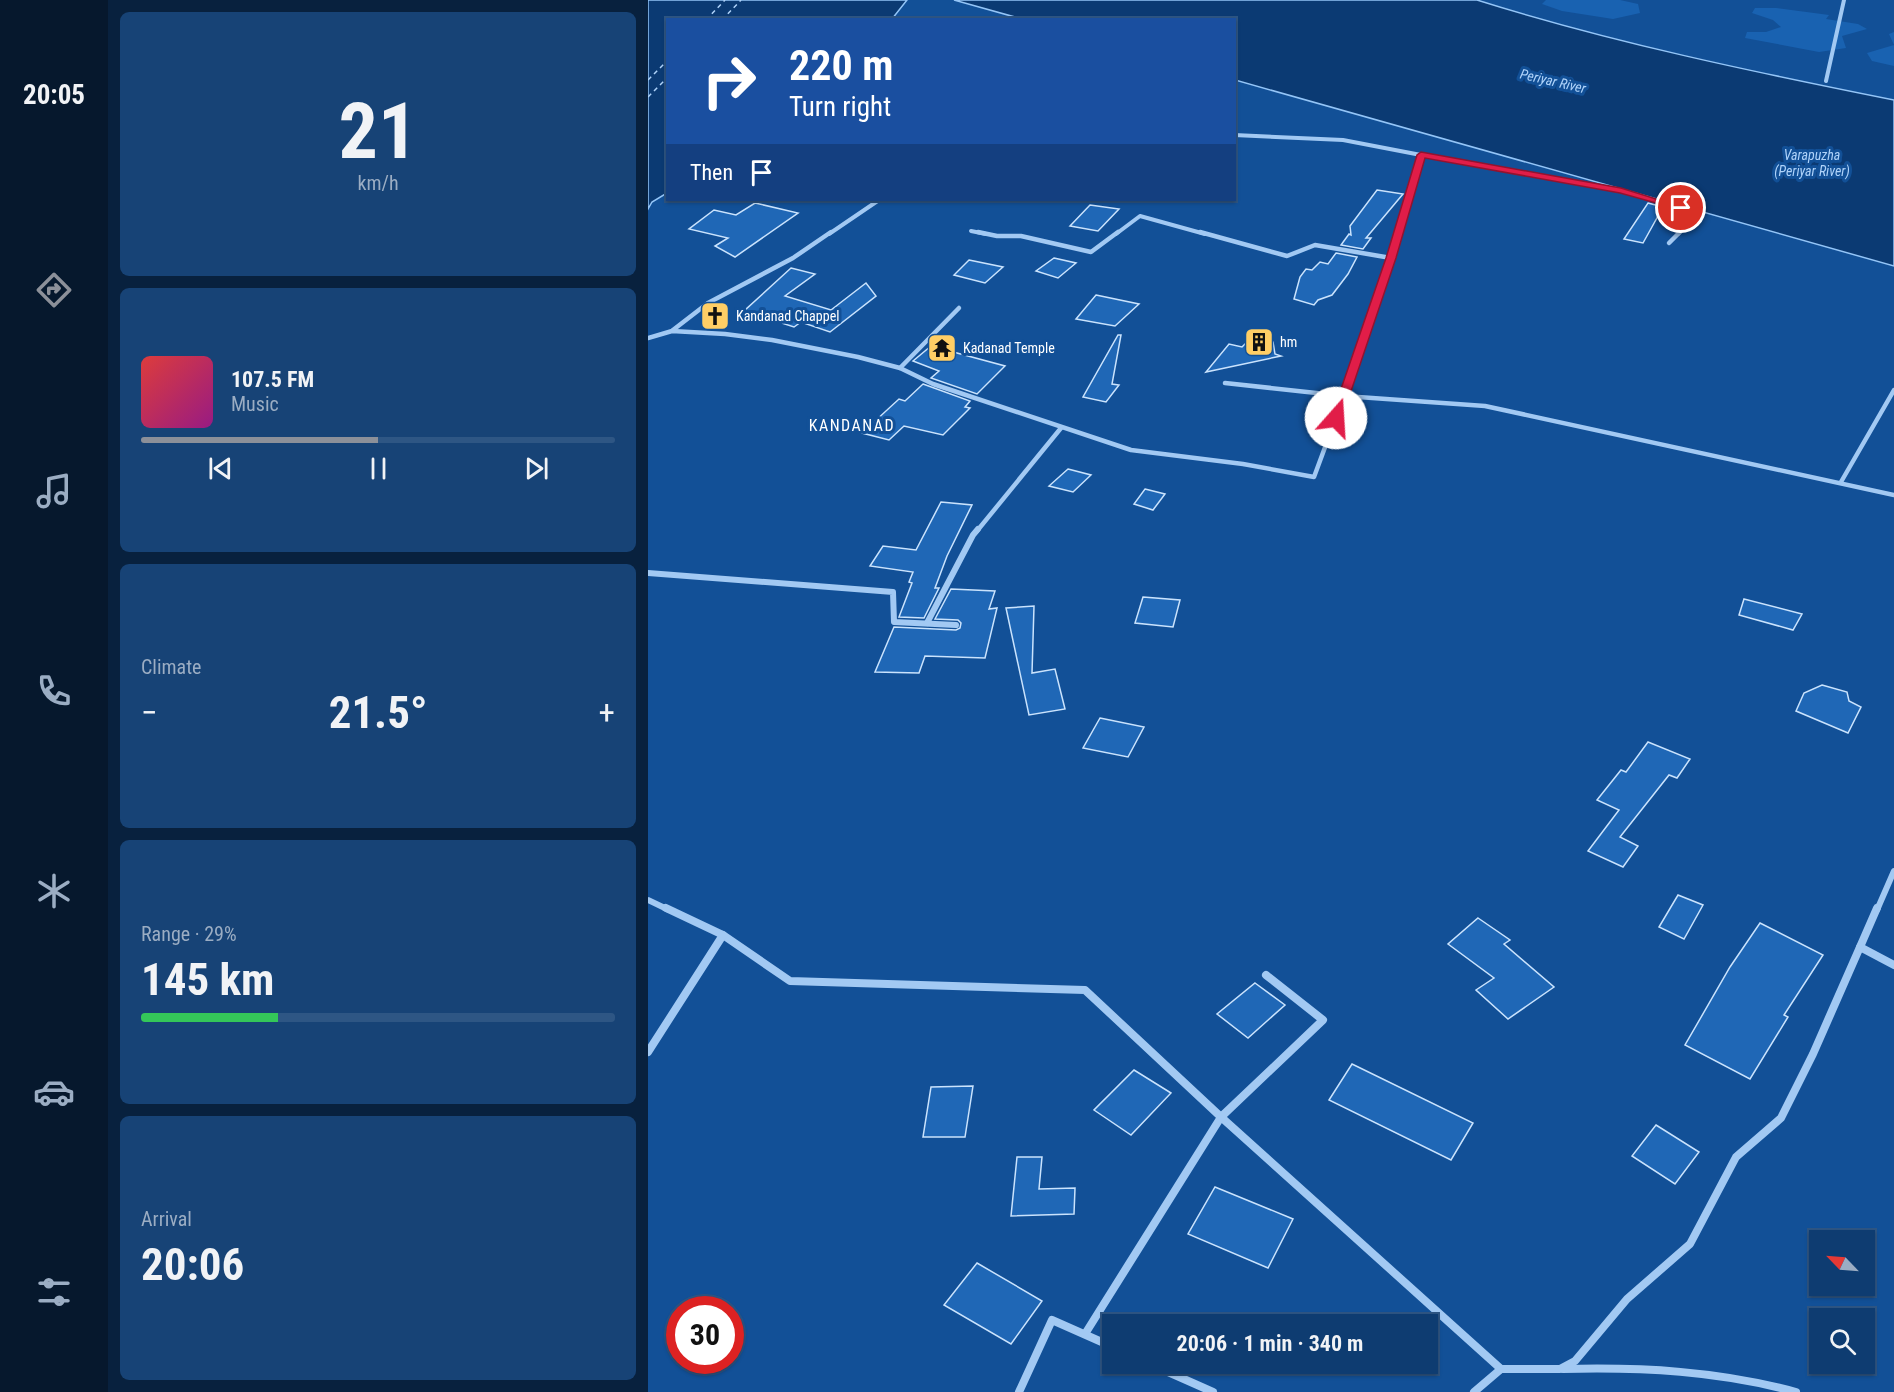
<!DOCTYPE html>
<html lang="en">
<head>
<meta charset="utf-8">
<style>
  :root { --surface:#0e3c71; --page:#174376; --text:#f1f3f6; --muted:#9badc3; --line:#2e5684; --accent:#8c9099 }
  body { margin:0; font-family:"Roboto Condensed",sans-serif; background:var(--page); color:var(--text); height:100vh; display:flex; flex-direction:column; font-size:22px; white-space:nowrap }
  * { box-sizing:border-box; margin:0 }
  p { font-size:20px; color:var(--muted) }
  .icon { flex:none; width:33px; height:33px; fill:none; stroke:currentColor; stroke-width:2; stroke-linecap:round; stroke-linejoin:round }
  .map { position:relative; flex:1; overflow:hidden }
  .sheet { display:flex; flex-direction:column; gap:12px; padding:12px; background:#08213e; width:540px }
  .sheet>* { flex:none }
  .hud { position:absolute; left:18px; top:18px; width:570px; height:183px; border-radius:0px; box-shadow:0 2px 4px #0004,0 0 0 2px var(--line); background:#1a4fa0; color:#fff; overflow:hidden }
  .needle { width:39px; rotate:295deg }
  .buttons { position:absolute; left:1161px; top:1230px; display:grid; gap:12px }
  .buttons a { display:grid; place-items:center; width:66px; height:66px; border-radius:0px; background:var(--surface); box-shadow:0 2px 4px #0004,0 0 0 2px var(--line); font-size:30px }
  .speed { position:absolute; left:18px; top:1296px; display:flex; gap:12px; font-size:30px; font-weight:700; text-align:center }
  .speed>* { display:grid; place-content:center; width:78px; height:78px; border-radius:50%; background:var(--surface); box-shadow:0 2px 4px #0004,0 0 0 2px var(--line); line-height:1 }
  .speed .limit { border:9px solid #d22; background:#fff; color:#111 }
  .pin { position:absolute; display:grid; place-items:center; width:51px; height:51px; color:#fff; margin:-26px; border:3px solid #fff; border-radius:50%; box-shadow:0 2px 6px #0007 }
  .me { position:absolute; width:66px; margin:-33px; rotate:19deg; stroke-linejoin:round; filter:drop-shadow(0 0 4px #0008) }
  .turn { display:flex; align-items:center; gap:21px; height:126px; padding:0 24px; font-size:27px }
  .turn .icon { width:78px; height:78px; stroke-width:2.5 }
  .turn b { display:block; font-size:42px; line-height:51px }
  .then { display:flex; align-items:center; height:57px; padding:0 24px; background:#0003; gap:12px; font-size:22px }
  .big { font-size:45px; font-weight:700; line-height:1.1 }
  .sheet .tile { flex:1; display:flex; flex-direction:column; justify-content:center; gap:9px; min-width:0; padding:0 21px; border-radius:9px; background:var(--page) }
  .sheet .dial { align-items:center; gap:0 }
  .dial b { font-size:78px; line-height:1 }
  .song { display:flex; align-items:center; gap:18px }
  .cover { width:72px; height:72px; border-radius:9px; background:linear-gradient(135deg,hsl(0 70% 55%),hsl(310 70% 35%)) }
  .played { height:6px; border-radius:3px; background:linear-gradient(90deg,var(--accent) 50%,var(--line) 50%) }
  .keys { display:flex; justify-content:space-around; direction:ltr }
  .heat { display:flex; justify-content:space-between; align-items:center; font-size:33px; direction:ltr }
  .charge { height:9px; border-radius:4px; background:linear-gradient(90deg,#34c759 29%,var(--line) 0) }
  .trip { position:absolute; left:454px; top:1314px; width:336px; height:60px; border-radius:0px; background:var(--surface); box-shadow:0 2px 4px #0004,0 0 0 2px var(--line); font-weight:700; line-height:60px; text-align:center }
  main { display:flex; flex:1; min-height:0 }
  .tab-bar { display:flex; flex-direction:column; width:108px; justify-content:space-around; align-items:center; background:#06182d; color:var(--muted) }
  .tab-bar .icon { width:42px; height:42px }
  .tab-bar .on { color:var(--accent) }
  .tab-bar b { font-size:27px; color:var(--text) }
  .map>svg:first-child { display:block }
</style>
</head>
<body>
<main>
<nav class="tab-bar">
<b>20:05</b>
<svg class="icon on" aria-label="directions" viewBox="0 0 24 24"><path d="M12 3l9 9-9 9-9-9zM9 14v-3h6M13 9l2 2-2 2"/></svg>
<svg class="icon" aria-label="music" viewBox="0 0 24 24"><path d="M9 18V5l10-2v13"/><circle cx="6" cy="18" r="3"/><circle cx="16" cy="16" r="3"/></svg>
<svg class="icon" aria-label="phone" viewBox="0 0 24 24"><path d="M5 4h4l2 5-3 2q2 4 5 5l2-3 5 2v4C11 20 4 13 5 4z"/></svg>
<svg class="icon" aria-label="climate" viewBox="0 0 24 24"><path d="M12 3v18M4 7l16 10M4 17L20 7"/></svg>
<svg class="icon" aria-label="car" viewBox="0 0 24 24"><path d="M5 17H2v-5l4-1 3-4h7l3 4 3 1v5h-3M9 17h6M6 11h13"/><circle cx="7" cy="17" r="2"/><circle cx="17" cy="17" r="2"/></svg>
<svg class="icon" aria-label="filters" viewBox="0 0 24 24"><path d="M4 7h16M4 17h16"/><circle cx="9" cy="7" r="2"/><circle cx="15" cy="17" r="2"/></svg>
</nav>
<section class="sheet">
<div class="tile dial"><b>21</b><p>km/h</p></div>
<div class="tile">
<div class="song"><i class="cover"></i><div><b>107.5 FM</b><p>Music</p></div></div>
<div class="played"></div>
<div class="keys"><svg class="icon" aria-label="previous" viewBox="0 0 24 24"><path d="M18 5L8 12l10 7zM5 5v14"/></svg><svg class="icon" aria-label="pause" viewBox="0 0 24 24"><path d="M8 5v14M16 5v14"/></svg><svg class="icon" aria-label="next" viewBox="0 0 24 24"><path d="M6 5l10 7-10 7zM19 5v14"/></svg></div>
</div>
<div class="tile"><p>Climate</p>
<div class="heat"><a>−</a><b class="big">21.5°</b><a>+</a></div>
</div>
<div class="tile"><p>Range · 29%</p><b class="big">145 km</b><div class="charge"></div></div>
<div class="tile"><p>Arrival</p><b class="big">20:06</b></div>
</section>
<div class="map">
<svg width="1246" height="1392" viewBox="0 0 1246 1392">
  <rect width="100%" height="100%" fill="#125097"/>
  <g fill="#1962b1">
    <polygon points="898,0 972,0 990,4 992,13 965,19 914,11 894,4"/>
    <polygon points="1107,8 1128,8 1181,15 1178,19 1210,24 1219,29 1194,36 1198,48 1171,52 1097,38 1099,32 1118,32 1133,27 1125,20 1104,13"/>
    <polygon points="1246,32 1246,66 1224,61 1219,53 1246,45 1241,34"/>
  </g>
  <g fill="#0b3a73" stroke="#94c5f7" stroke-width="1.5">
    <polygon points="0,0 259,0 244,19 20,20 19,193 4,202 0,209"/>
    <path d="M 306,0 L 829,0 C 966,43 1106,72 1246,100 L 1246,266 L 587,80 L 586,20 L 374,19 Z"/>
  </g>
  <g fill="none" stroke-linecap="round" stroke-linejoin="round">
    <g stroke="#afd3fa" stroke-width="1.5" stroke-dasharray="4.5 4" stroke-linecap="butt">
      <polyline points="58,20 77,0"/>
      <polyline points="74,20 93,0"/>
      <polyline points="0,80 20,60"/>
      <polyline points="0,97 20,77"/>
    </g>
  </g>
  <g fill="#1f67b6" stroke="#cae3fd" stroke-width="1.5">
    <polygon points="729,190 755,194 718,238 723,238 715,249 693,245 701,234 703,235 702,226"/>
    <polygon points="107,203 150,213 87,257 67,246 80,238 41,229 66,210 88,215"/>
    <polygon points="1000,203 1015,207 995,243 976,239"/>
    <polygon points="442,205 471,209 450,231 422,226"/>
    <polygon points="688,253 709,257 700,274 684,295 670,300 666,305 646,299 652,277 658,269 664,270 672,262 680,264"/>
    <polygon points="406,258 428,263 410,278 388,271"/>
    <polygon points="321,260 355,267 337,283 306,275"/>
    <polygon points="143,268 167,274 137,296 183,310 218,283 228,296 182,332 153,322 146,327 96,311"/>
    <polygon points="448,295 491,304 467,326 428,319"/>
    <polygon points="470,335 473,335 464,384 471,385 458,402 435,397"/>
    <polygon points="604,337 625,342 627,354 633,356 558,372 581,344 594,347"/>
    <polygon points="283,346 357,366 329,394 283,378 291,371 265,361"/>
    <polygon points="275,384 322,401 317,407 322,408 295,435 256,426 241,440 214,433 251,399 257,401"/>
    <polygon points="420,469 443,475 425,492 401,486"/>
    <polygon points="497,489 517,494 505,510 486,504"/>
    <polygon points="293,502 324,505 299,556 287,588 291,588 276,618 251,617 264,583 261,582 265,572 222,566 235,546 268,550"/>
    <polygon points="303,589 347,591 341,609 349,608 337,658 277,656 271,673 227,672 246,627 308,630 312,628 313,623 310,620 287,619"/>
    <polygon points="495,597 532,600 525,627 487,623"/>
    <polygon points="1096,599 1154,614 1145,630 1091,615"/>
    <polygon points="386,606 384,673 407,669 417,709 381,715 358,608"/>
    <polygon points="1174,685 1199,692 1201,701 1213,707 1200,733 1148,711 1156,693"/>
    <polygon points="452,718 496,727 480,757 435,748"/>
    <polygon points="1000,742 1042,759 1029,778 1021,775 972,837 990,846 975,867 940,851 971,810 949,800 973,770 978,772"/>
    <polygon points="1030,895 1055,905 1036,939 1011,927"/>
    <polygon points="830,918 862,940 856,944 906,987 860,1019 828,990 846,978 800,944"/>
    <polygon points="1112,923 1175,955 1136,1015 1140,1017 1102,1079 1037,1045 1082,967"/>
    <polygon points="607,983 637,1005 600,1038 569,1014"/>
    <polygon points="704,1064 825,1123 803,1160 681,1100"/>
    <polygon points="486,1070 523,1093 483,1135 446,1110"/>
    <polygon points="325,1086 317,1137 275,1137 283,1087"/>
    <polygon points="1008,1125 1051,1152 1027,1184 984,1156"/>
    <polygon points="369,1157 394,1157 391,1189 427,1188 426,1214 363,1216"/>
    <polygon points="567,1187 645,1219 620,1268 540,1234"/>
    <polygon points="329,1263 394,1301 363,1344 296,1305"/>
  </g>
  <g fill="none" stroke-linecap="round" stroke-linejoin="round">
    <g stroke="#a2c9f3" stroke-width="4">
      <polyline points="1178,81 1196,0"/>
      <polyline points="586,135 695,140 773,155"/>
      <polyline points="323,231 338,234"/>
      <polyline points="181,234 231,200"/>
      <polyline points="468,234 492,216 557,234"/>
      <polyline points="750,234 773,155 973,191 1052,213 1030,234"/>
    </g>
    <g stroke="#a2c9f3" stroke-width="4.5">
      <polyline points="330,232 349,236 373,236 443,252 470,232"/>
      <polyline points="552,232 639,256 667,245 743,258"/>
      <polyline points="1021,243 1032,232"/>
      <polyline points="25,330 60,303 145,258 183,232"/>
      <polyline points="0,338 24,331 77,334 124,340 210,357 252,368 285,384 483,450 595,464 666,477 696,396 837,406 1246,495"/>
      <polyline points="252,368 311,308"/>
      <polyline points="577,383 696,396 750,232"/>
      <polyline points="1193,482 1246,390"/>
      <polyline points="329,531 413,428"/>
    </g>
    <g stroke="#a2c9f3" stroke-width="6">
      <polyline points="0,573 245,592 246,622 308,625"/>
      <polyline points="279,623 325,535 330,529"/>
      <polyline points="0,900 21,910"/>
      <polyline points="1229,910 1246,871"/>
    </g>
    <g stroke="#a2c9f3" stroke-width="8">
      <polyline points="18,908 75,935 142,981 437,990 573,1117 437,1334"/>
      <polyline points="1212,947 1229,908"/>
      <polyline points="618,975 675,1020 573,1117 853,1369"/>
      <polyline points="0,1052 75,935"/>
      <polyline points="502,1364 565,1392"/>
      <path d="M 915,1369 C 994,1367 1071,1371 1148,1392"/>
      <polyline points="371,1392 404,1320 465,1347"/>
      <polyline points="826,1392 853,1369 912,1369 927,1361 979,1299 1042,1244 1088,1157 1133,1118 1165,1054 1212,947 1246,965"/>
    </g>
  </g>
  <polygon fill="#e11d48" stroke="#92132f" stroke-width="1.5" points="773,152 973,188 1037,208 1033,210 972,193 777,158 748,258 694,418 688,421 684,420 683,418 738,258 769,155"/>
  <defs>
    <g id="church-square" transform="scale(1.5)"><rect x="-9" y="-9" width="18" height="18" rx="4" fill="#ffce65" stroke="#125097"/><path d="M-1.2-6h2.4v3.5h3.3v2.4h-3.3V6h-2.4V-.1h-3.3v-2.4h3.3Z" fill="#111"/></g>
    <g id="building-square" transform="scale(1.5)"><rect x="-9" y="-9" width="18" height="18" rx="4" fill="#ffce65" stroke="#125097"/><path d="M-4-6H4V6H1V3H-1V6H-4ZM-2.5-4.3h1.7v1.8h-1.7ZM.8-4.3h1.7v1.8H.8ZM-2.5-1h1.7V.8h-1.7ZM.8-1h1.7V.8H.8Z" fill="#111"/></g>
    <g id="temple-square" transform="scale(1.5)"><rect x="-9" y="-9" width="18" height="18" rx="4" fill="#ffce65" stroke="#125097"/><path d="M0-6L5-2H3V0L6.5 2.5H4V6H1.5V3h-3V6H-4V2.5H-6.5L-3 0V-2H-5Z" fill="#111"/></g>
  </defs>
  <g fill-rule="evenodd">
    <use href="#church-square" x="67" y="316"/>
    <use href="#building-square" x="611" y="342"/>
    <use href="#temple-square" x="294" y="348"/>
  </g>
  <g text-anchor="middle" dominant-baseline="central" stroke-width="6" stroke-linejoin="round" paint-order="stroke">
    <g font-size="14" font-style="italic" fill="#afd3fa" stroke="#125097">
      <text transform="translate(905 81) rotate(13)">Periyar River</text>
      <text x="1164" y="155">Varapuzha<tspan x="1164" dy="16">(Periyar River)</tspan></text>
    </g>
    <g font-size="14" fill="#fff" stroke="#125097" text-anchor="start">
      <text x="88" y="316">Kandanad Chappel</text>
      <text x="632" y="342">hm</text>
      <text x="315" y="348">Kadanad Temple</text>
    </g>
    <g font-size="16" letter-spacing="1.5" fill="#fff" stroke="#125097">
      <text x="204" y="425">KANDANAD</text>
    </g>
  </g>
</svg>
<div class="buttons">
<a><svg class="needle" viewBox="-14 -14 28 28"><path d="M0-13l5 13h-10z" fill="#e53935"/><path d="M0 13l5-13h-10z" fill="#9badc3"/></svg></a>
<a><svg class="icon" aria-label="search" viewBox="0 0 24 24"><circle cx="10" cy="10" r="6"/><path d="M15 15l6 6"/></svg></a>
</div>
<div class="speed"><div class="limit">30</div></div>
<div class="pin" style="left:1033px;top:208px;background:#d93025"><svg class="icon" aria-label="arrive" viewBox="0 0 24 24"><path d="M6 21V4h12l-3 4 3 4H6"/></svg></div>
<svg class="me" style="left:688px;top:418px" viewBox="-20 -20 40 40"><circle r="19" fill="#fff"/><path d="M0-13L10 11 0 6-10 11z" fill="#e11d48"/></svg>
<div class="trip">20:06 · 1 min · 340 m</div>
<div class="hud">
<div class="turn"><svg class="icon" aria-label="right" viewBox="0 0 24 24"><path d="M7 20v-9h11M14 6l5 5-5 5"/></svg><div><b>220 m</b>Turn right</div></div>
<div class="then">Then<svg class="icon" aria-label="arrive" viewBox="0 0 24 24"><path d="M6 21V4h12l-3 4 3 4H6"/></svg></div>
</div>
</div>
</main>
</body>
</html>
